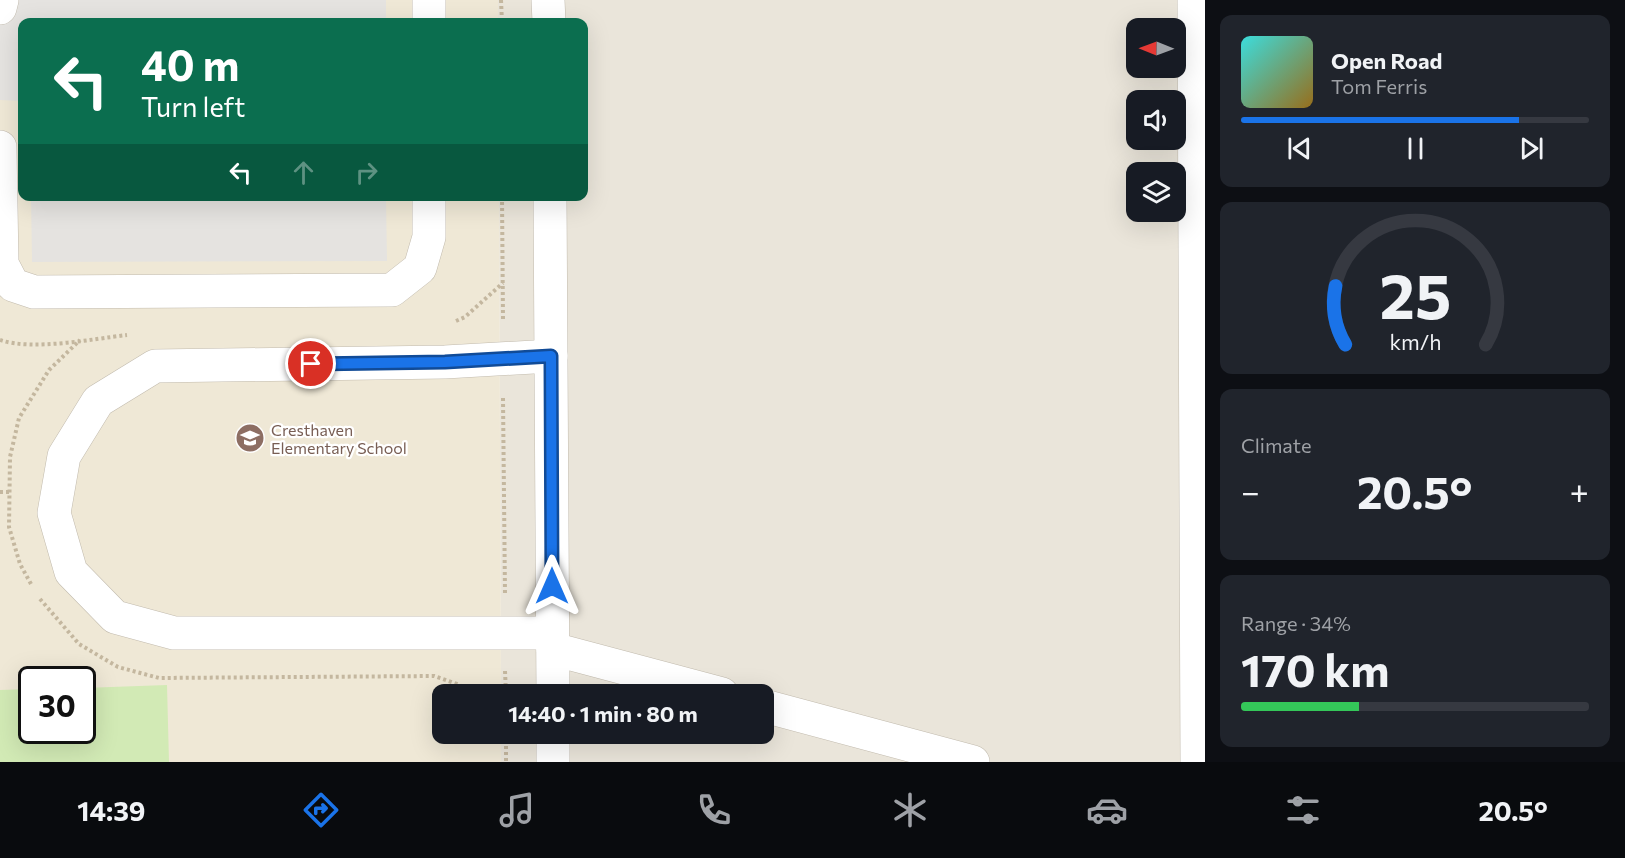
<!DOCTYPE html>
<html lang="en">
<head>
<meta charset="utf-8">
<style>
  :root { --surface:#171b24; --page:#20242c; --text:#f1f3f6; --muted:#9ea1a6; --line:#363941; --accent:#1a73e8 }
  body { margin:0; font-family:Commissioner,sans-serif; background:var(--page); color:var(--text); height:100vh; display:flex; flex-direction:column; font-size:22px; white-space:nowrap }
  * { box-sizing:border-box; margin:0 }
  p { font-size:20px; color:var(--muted) }
  .icon { flex:none; width:33px; height:33px; fill:none; stroke:currentColor; stroke-width:2; stroke-linecap:round; stroke-linejoin:round }
  .map { position:relative; flex:1; overflow:hidden }
  .details { display:flex; flex-direction:column; gap:15px; padding:15px; background:#0d0f14; width:420px }
  .details>* { flex:none }
  .top-card { position:absolute; left:18px; top:18px; width:570px; height:183px; border-radius:12px; box-shadow:0 6px 24px #0002; background:#0b6e4f; color:#fff; overflow:hidden }
  .needle { width:39px; rotate:271deg }
  .fabs { position:absolute; left:1126px; top:18px; display:grid; gap:12px }
  .fabs a { display:grid; place-items:center; width:60px; height:60px; border-radius:12px; background:var(--surface); box-shadow:0 6px 24px #0002; font-size:30px }
  .speed { position:absolute; left:18px; top:666px; display:flex; gap:12px; font-size:30px; font-weight:700; text-align:center }
  .speed>* { display:grid; place-content:center; width:78px; height:78px; border-radius:50%; background:var(--surface); box-shadow:0 6px 24px #0002; line-height:1 }
  .speed .limit { border:3px solid #111; border-radius:9px; background:#fff; color:#111 }
  .pin { position:absolute; display:grid; place-items:center; width:51px; height:51px; color:#fff; margin:-26px; border:3px solid #fff; border-radius:50%; box-shadow:0 2px 6px #0007 }
  .me { position:absolute; width:66px; margin:-33px; rotate:0deg; stroke-linejoin:round; filter:drop-shadow(0 0 4px #0008) }
  .turn { display:flex; align-items:center; gap:21px; height:126px; padding:0 24px; font-size:27px }
  .turn .icon { width:78px; height:78px; stroke-width:2.5 }
  .turn b { display:block; font-size:42px; line-height:51px }
  .lanes { display:flex; align-items:center; height:57px; padding:0 24px; background:#0003; justify-content:center; gap:30px; direction:ltr }
  .lanes .off { opacity:.35 }
  .big { font-size:45px; font-weight:700; line-height:1.1 }
  .details .widget { flex:1; display:flex; flex-direction:column; justify-content:center; gap:9px; min-width:0; padding:0 21px; border-radius:12px; background:var(--page) }
  .details .dial { align-items:center; gap:0 }
  .dial svg { height:156px; overflow:visible; fill:none; stroke:var(--line); stroke-width:7; stroke-linecap:round; text-anchor:middle }
  .dial text { fill:var(--text); stroke:none }
  .song { display:flex; align-items:center; gap:18px }
  .cover { width:72px; height:72px; border-radius:9px; background:linear-gradient(135deg,hsl(180 70% 55%),hsl(40 70% 35%)) }
  .played { height:6px; border-radius:3px; background:linear-gradient(90deg,var(--accent) 80%,var(--line) 80%) }
  .keys { display:flex; justify-content:space-around; direction:ltr }
  .heat { display:flex; justify-content:space-between; align-items:center; font-size:33px; direction:ltr }
  .charge { height:9px; border-radius:4px; background:linear-gradient(90deg,#34c759 34%,var(--line) 0) }
  .trip { position:absolute; left:432px; top:684px; width:342px; height:60px; border-radius:12px; background:var(--surface); box-shadow:0 6px 24px #0002; font-weight:700; line-height:60px; text-align:center }
  .tabs { display:flex; height:96px; justify-content:space-around; align-items:center; background:#090b0e; color:var(--muted) }
  .tabs .icon { width:42px; height:42px }
  .tabs .selected { color:var(--accent) }
  .tabs b { font-size:27px; color:var(--text) }
  main { display:flex; flex:1; min-height:0 }
  .map>svg:first-child { display:block }
</style>
</head>
<body>
<main>
<div class="map">
<svg width="1205" height="762" viewBox="0 0 1205 762">
  <rect width="100%" height="100%" fill="#f6f3ec"/>
  <path fill="#eae5da" fill-rule="evenodd" d="M 498,0 L 1205,0 L 1205,762 L 501,762 L 501,734 L 764,734 L 764,694 L 501,694 L 499,197 L 584,196 L 584,22 L 498,22 ZM 1137,28 L 1176,28 L 1176,68 L 1137,68 ZM 1137,100 L 1176,100 L 1176,140 L 1137,140 ZM 1137,172 L 1176,172 L 1176,212 L 1137,212 Z"/>
  <path fill="#efe8d6" fill-rule="evenodd" d="M 0,0 L 498,0 L 498,22 L 22,22 L 22,196 L 499,197 L 501,694 L 442,694 L 442,734 L 501,734 L 501,762 L 0,762 ZM 32,680 L 82,680 L 82,730 L 32,730 Z"/>
  <polygon fill="#d2eab5" points="167,685 169,762 0,762 0,690 31,689 32,730 82,730 83,688"/>
  <g fill="#e5e3e0">
    <polygon points="0,0 386,0 386,22 22,22 22,101 0,100"/>
    <polygon points="31,197 386,197 387,261 32,262"/>
  </g>
  <g fill="none" stroke-linecap="round" stroke-linejoin="round">
    <g stroke="#c2bbae" stroke-width="34">
      <g id="minor">
        <polyline points="429,0 429,22"/>
        <polyline points="548,0 549,22"/>
        <polyline points="1194,0 1197,762"/>
        <polyline points="0,8 2,0"/>
        <polyline points="0,147 2,264 13,285 34,292 392,290 420,268 429,237 429,196"/>
        <polyline points="550,196 553,694"/>
        <polyline points="551,356 445,362 155,366 98,401 64,456 54,513 71,572 115,617 174,633 552,633"/>
        <polyline points="553,649 722,694"/>
        <polyline points="764,706 973,762"/>
        <polyline points="553,734 553,762"/>
      </g>
    </g>
    <g stroke="#c4b79f" stroke-width="4" stroke-dasharray="3 3" stroke-linecap="butt">
      <polyline points="501,0 502,22"/>
      <polyline points="502,196 503,319"/>
      <polyline points="456,321 465,317 503,283"/>
      <path d="M 0,340 C 33,351 92,339 127,335"/>
      <polyline points="503,398 505,595"/>
      <polyline points="0,492 9,492"/>
      <polyline points="31,584 20,564 9,527 10,457 19,418 49,370 80,340"/>
      <polyline points="40,599 79,644 118,667 159,678 434,676 457,684 477,694"/>
      <polyline points="505,671 506,694"/>
      <polyline points="506,734 506,762"/>
    </g>
    <use href="#minor" stroke="#fff" stroke-width="33"/>
  </g>
  <g fill="none" stroke-linecap="round" stroke-linejoin="round">
    <g stroke="#114b97" stroke-width="15">
      <polyline id="route" points="311,364 445,362 551,356 552,586"/>
    </g>
    <use href="#route" stroke="#1a73e8" stroke-width="10"/>
  </g>
  <defs>
    <g id="school-disc" transform="scale(1.5)"><circle r="9.5" fill="#8d6e63" stroke="#fff"/><path d="M0-5L7-2L0 1L-7-2ZM-4 1L0 2.5L4 1V4Q0 6-4 4Z" fill="#fff"/></g>
  </defs>
  <g fill-rule="evenodd">
    <use href="#school-disc" x="250" y="438"/>
  </g>
  <g text-anchor="middle" dominant-baseline="central" stroke-width="4.5" stroke-linejoin="round" paint-order="stroke">
    <g font-size="16" fill="#785e54" stroke="#fff" text-anchor="start">
      <text x="271" y="429">Cresthaven<tspan x="271" dy="18">Elementary School</tspan></text>
    </g>
  </g>
</svg>
<div class="fabs">
<a><svg class="needle" viewBox="-14 -14 28 28"><path d="M0-13l5 13h-10z" fill="#e53935"/><path d="M0 13l5-13h-10z" fill="#9ea1a6"/></svg></a>
<a><svg class="icon" aria-label="sound" viewBox="0 0 24 24"><path d="M4 9h4l5-4v14l-5-4H4zM17 9q2 3 0 6"/></svg></a>
<a><svg class="icon" aria-label="layers" viewBox="0 0 24 24"><path d="M12 4l9 5-9 5-9-5zM3 14l9 5 9-5"/></svg></a>
</div>
<div class="speed"><div class="limit">30</div></div>
<div class="pin" style="left:311px;top:364px;background:#d93025"><svg class="icon" aria-label="arrive" viewBox="0 0 24 24"><path d="M6 21V4h12l-3 4 3 4H6"/></svg></div>
<svg class="me" style="left:552px;top:586px" viewBox="-20 -20 40 40"><path d="M0-17L14 15 0 8-14 15z" fill="#1a73e8" stroke="#fff" stroke-width="4"/></svg>
<div class="trip">14:40 · 1 min · 80 m</div>
<div class="top-card">
<div class="turn"><svg class="icon" aria-label="left" viewBox="0 0 24 24"><path d="M17 20v-9H6M10 6l-5 5 5 5"/></svg><div><b>40 m</b>Turn left</div></div>
<div class="lanes"><svg class="icon" aria-label="left" viewBox="0 0 24 24"><path d="M17 20v-9H6M10 6l-5 5 5 5"/></svg><svg class="icon off" aria-label="ahead" viewBox="0 0 24 24"><path d="M12 20V5M6 11l6-6 6 6"/></svg><svg class="icon off" aria-label="right" viewBox="0 0 24 24"><path d="M7 20v-9h11M14 6l5 5-5 5"/></svg></div>
</div>
</div>
<section class="details">
<div class="widget">
<div class="song"><i class="cover"></i><div><b>Open Road</b><p>Tom Ferris</p></div></div>
<div class="played"></div>
<div class="keys"><svg class="icon" aria-label="previous" viewBox="0 0 24 24"><path d="M18 5L8 12l10 7zM5 5v14"/></svg><svg class="icon" aria-label="pause" viewBox="0 0 24 24"><path d="M8 5v14M16 5v14"/></svg><svg class="icon" aria-label="next" viewBox="0 0 24 24"><path d="M6 5l10 7-10 7zM19 5v14"/></svg></div>
</div>
<div class="widget dial"><svg viewBox="0 0 100 80">
<path d="M14 69A42 42 0 1 1 86 69"/>
<path d="M14 69A42 42 0 0 1 9 39" stroke="#1a73e8"/>
<text x="50" y="56" font-size="32" font-weight="700">25</text>
<text x="50" y="72" font-size="11">km/h</text>
</svg></div>
<div class="widget"><p>Climate</p>
<div class="heat"><a>−</a><b class="big">20.5°</b><a>+</a></div>
</div>
<div class="widget"><p>Range · 34%</p><b class="big">170 km</b><div class="charge"></div></div>
</section>
</main>
<nav class="tabs">
<b>14:39</b>
<svg class="icon selected" aria-label="directions" viewBox="0 0 24 24"><path d="M12 3l9 9-9 9-9-9zM9 14v-3h6M13 9l2 2-2 2"/></svg>
<svg class="icon" aria-label="music" viewBox="0 0 24 24"><path d="M9 18V5l10-2v13"/><circle cx="6" cy="18" r="3"/><circle cx="16" cy="16" r="3"/></svg>
<svg class="icon" aria-label="phone" viewBox="0 0 24 24"><path d="M5 4h4l2 5-3 2q2 4 5 5l2-3 5 2v4C11 20 4 13 5 4z"/></svg>
<svg class="icon" aria-label="climate" viewBox="0 0 24 24"><path d="M12 3v18M4 7l16 10M4 17L20 7"/></svg>
<svg class="icon" aria-label="car" viewBox="0 0 24 24"><path d="M5 17H2v-5l4-1 3-4h7l3 4 3 1v5h-3M9 17h6M6 11h13"/><circle cx="7" cy="17" r="2"/><circle cx="17" cy="17" r="2"/></svg>
<svg class="icon" aria-label="filters" viewBox="0 0 24 24"><path d="M4 7h16M4 17h16"/><circle cx="9" cy="7" r="2"/><circle cx="15" cy="17" r="2"/></svg>
<b>20.5°</b>
</nav>
</body>
</html>
